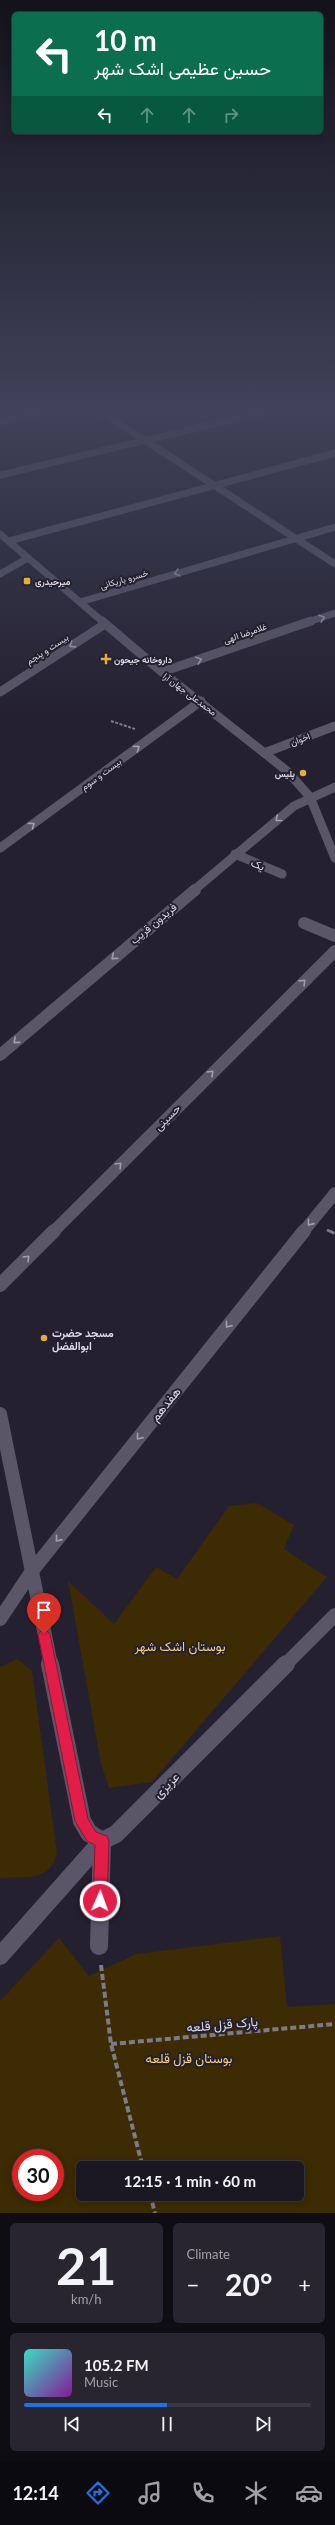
<!DOCTYPE html>
<html lang="en">
<head>
<meta charset="utf-8">
<style>
  :root { --surface:#1b1824; --page:#282531; --text:#f1f3f6; --muted:#a0a0a6; --line:#393741; --accent:#1a73e8 }
  body { margin:0; font-family:Lato,Vazirmatn,sans-serif; background:var(--page); color:var(--text); height:100vh; display:flex; flex-direction:column; font-size:15px; white-space:nowrap }
  * { box-sizing:border-box; margin:0 }
  p { font-size:13px; color:var(--muted) }
  .icon { flex:none; width:22px; height:22px; fill:none; stroke:currentColor; stroke-width:2; stroke-linecap:round; stroke-linejoin:round }
  .map { position:relative; height:2213px; overflow:hidden }
  .side { display:flex; flex-direction:column; gap:10px; padding:10px; background:#0f0d14; flex:1 }
  .side>* { flex:none }
  .top-card { position:absolute; left:12px; top:12px; width:311px; height:122px; border-radius:6px; box-shadow:0 2px 10px #0003,0 0 0 1px var(--line); background:#0b6e4f; color:#fff; overflow:hidden }
  .speed { position:absolute; left:12px; top:2149px; display:flex; gap:8px; font-size:20px; font-weight:700; text-align:center }
  .speed>* { display:grid; place-content:center; width:52px; height:52px; border-radius:50%; background:var(--surface); box-shadow:0 2px 10px #0003,0 0 0 1px var(--line); line-height:1 }
  .speed .limit { border:6px solid #d22; background:#fff; color:#111 }
  .pin { position:absolute; display:grid; place-items:center; width:34px; height:34px; color:#fff; margin:-41px -17px; border-radius:50% 50% 50% 0; rotate:-45deg; box-shadow:0 0 4px #0007 }
  .pin .icon { rotate:45deg }
  .me { position:absolute; width:44px; margin:-22px; rotate:2deg; stroke-linejoin:round; filter:drop-shadow(0 0 3px #0008) }
  .turn { display:flex; align-items:center; gap:14px; height:84px; padding:0 16px; font-size:18px }
  .turn .icon { width:52px; height:52px; stroke-width:2.5 }
  .turn b { display:block; font-size:28px; line-height:34px }
  .lanes { display:flex; align-items:center; height:38px; padding:0 16px; background:#0003; justify-content:center; gap:20px; direction:ltr }
  .lanes .off { opacity:.35 }
  .big { font-size:30px; font-weight:700; line-height:1.1 }
  .side .card { flex:1; display:flex; flex-direction:column; justify-content:center; gap:6px; min-width:0; padding:0 14px; border-radius:6px; background:var(--page) }
  .side .dial { align-items:center; gap:0 }
  .dial b { font-size:52px; line-height:1 }
  .song { display:flex; align-items:center; gap:12px }
  .cover { width:48px; height:48px; border-radius:6px; background:linear-gradient(135deg,hsl(170 70% 55%),hsl(290 70% 35%)) }
  .played { height:4px; border-radius:2px; background:linear-gradient(90deg,var(--accent) 50%,var(--line) 50%) }
  .keys { display:flex; justify-content:space-around; direction:ltr }
  .heat { display:flex; justify-content:space-between; align-items:center; font-size:22px; direction:ltr }
  .side .tiles { flex:1; display:grid; gap:10px; grid-template-columns:1fr 1fr }
  .card:last-child { grid-column:span 2 }
  .trip { position:absolute; left:76px; top:2161px; width:228px; height:40px; border-radius:6px; background:var(--surface); box-shadow:0 2px 10px #0003,0 0 0 1px var(--line); font-weight:700; line-height:40px; text-align:center }
  .dock { display:flex; height:64px; justify-content:space-around; align-items:center; background:#0b0a0e; color:var(--muted) }
  .dock .icon { width:28px; height:28px }
  .dock .on { color:var(--accent) }
  .dock b { font-size:18px; color:var(--text) }
  .map>svg:first-child { display:block }
</style>
</head>
<body>
<div class="map">
<svg width="335" height="2213" viewBox="0 0 335 2213">
  <rect width="100%" height="100%" fill="#242030"/>
  <g fill="#3c2b03" fill-rule="evenodd">
    <polygon points="257,1503 294,1525 284,1549 327,1577 152,1782 109,1788 101,1764 68,1581 114,1624 156,1567 177,1579 229,1506"/>
    <path d="M 17,1659 L 32,1671 L 57,1853 C 49,1883 26,1876 0,1878 L 0,1667 Z"/>
    <path d="M 280,1936 L 287,2007 L 335,2004 L 335,2213 L 0,2213 L 0,2001 L 59,1938 L 89,1976 L 136,1954 ZM 21,2158 L 55,2158 L 55,2192 L 21,2192 ZM 83,2168 L 297,2168 L 297,2194 L 83,2194 Z"/>
  </g>
  <g fill="none" stroke-linecap="round" stroke-linejoin="round">
    <polyline stroke="#7e7a88" stroke-width="2" stroke-dasharray="3 1.5" stroke-linecap="butt" points="111,721 135,729"/>
    <polyline stroke="#7e7a88" stroke-width="2.5" stroke-dasharray="4 2" stroke-linecap="butt" points="327,1230 332,1232"/>
    <polyline stroke="#7e7a88" stroke-width="3" stroke-dasharray="5 2.5" stroke-linecap="butt" points="330,1231 335,1234"/>
    <g stroke="#7e7a88" stroke-width="4" stroke-dasharray="6 3" stroke-linecap="butt">
      <polyline points="101,1965 111,2044 143,2168"/>
      <polyline points="111,2044 335,2024"/>
      <polyline points="150,2194 155,2213"/>
    </g>
    <polyline stroke="#5a5668" stroke-width="9" points="235,854 282,874"/>
    <polyline stroke="#5a5668" stroke-width="12" points="304,923 335,936"/>
    <g stroke="#5a5668" stroke-width="7">
      <polyline points="0,422 53,409"/>
      <polyline points="0,475 277,409"/>
      <polyline points="9,541 335,453"/>
      <polyline points="0,574 28,558"/>
      <polyline points="80,602 335,527"/>
      <polyline points="308,622 335,613"/>
    </g>
    <g stroke="#5a5668" stroke-width="9">
      <polyline points="162,672 311,621"/>
      <polyline points="0,692 105,624"/>
      <polyline points="264,753 335,726"/>
      <polyline points="0,848 201,701"/>
      <polyline points="193,891 294,806 335,787"/>
    </g>
    <g stroke="#5a5668" stroke-width="12">
      <polyline points="0,1055 195,890"/>
      <polyline points="53,1232 335,951"/>
      <polyline points="303,1232 335,1193"/>
    </g>
    <g stroke="#5a5668" stroke-width="14">
      <polyline points="0,1285 54,1231"/>
      <polyline points="0,1619 32,1571 304,1231"/>
    </g>
    <g stroke="#5a5668" stroke-width="18">
      <polyline points="99,1946 102,1841"/>
      <polyline points="0,1956 102,1841"/>
    </g>
    <g stroke="#5a5668" stroke-width="7">
      <polyline points="97,409 335,564"/>
      <polyline points="0,534 103,622"/>
    </g>
    <polyline stroke="#5a5668" stroke-width="9" points="102,621 162,672 287,771 310,797 335,858"/>
    <g stroke="#5a5668" stroke-width="14">
      <polyline points="0,1414 51,1665"/>
      <polyline points="285,1665 335,1615"/>
    </g>
    <polyline stroke="#5a5668" stroke-width="18" points="50,1664 82,1821 89,1833 102,1841 116,1834 286,1664"/>
  </g>
  <defs><path id="oneway-chevron" d="M-2-3.5L2.5 0L-2 3.5" fill="none" stroke-width="1.6" stroke-linecap="round" stroke-linejoin="round"/></defs>
  <g stroke="#a29fad">
    <use href="#oneway-chevron" transform="translate(177 573) rotate(164)"/>
    <use href="#oneway-chevron" transform="translate(322 618) rotate(-19)"/>
    <use href="#oneway-chevron" transform="translate(72 645) rotate(147)"/>
    <use href="#oneway-chevron" transform="translate(199 660) rotate(-19)"/>
    <use href="#oneway-chevron" transform="translate(137 748) rotate(-36)"/>
    <use href="#oneway-chevron" transform="translate(278 819) rotate(141)"/>
    <use href="#oneway-chevron" transform="translate(32 825) rotate(-36)"/>
    <use href="#oneway-chevron" transform="translate(114 957) rotate(140)"/>
    <use href="#oneway-chevron" transform="translate(303 982) rotate(-44)"/>
    <use href="#oneway-chevron" transform="translate(16 1041) rotate(139)"/>
    <use href="#oneway-chevron" transform="translate(211 1073) rotate(-45)"/>
    <use href="#oneway-chevron" transform="translate(119 1165) rotate(-45)"/>
    <use href="#oneway-chevron" transform="translate(310 1223) rotate(129)"/>
    <use href="#oneway-chevron" transform="translate(27 1258) rotate(-45)"/>
    <use href="#oneway-chevron" transform="translate(228 1325) rotate(129)"/>
    <use href="#oneway-chevron" transform="translate(139 1437) rotate(129)"/>
    <use href="#oneway-chevron" transform="translate(58 1539) rotate(129)"/>
  </g>
  <linearGradient id="sky" x2="0" y2="1"><stop stop-color="#14121a"/><stop offset="0.57" stop-color="#3f4259"/><stop offset="1" stop-color="#3f4259" stop-opacity="0"/></linearGradient>
  <rect width="335" height="719" fill="url(#sky)"/>
  <polygon fill="#e11d48" stroke="#92132f" points="44,1628 50,1634 88,1819 96,1832 107,1836 109,1841 107,1901 105,1906 100,1908 95,1906 93,1901 95,1845 87,1841 75,1821 38,1634"/>
  <g fill="#e2ae34" stroke="#242030" stroke-width="1.5">
    <rect x="23" y="577" width="8" height="8" rx="2"/>
    <path d="M104 653h4v4h4v4h-4v4h-4v-4h-4v-4h4z"/>
    <circle cx="303" cy="773" r="4"/>
    <circle cx="44" cy="1338" r="4"/>
  </g>
  <g text-anchor="middle" dominant-baseline="central" stroke-width="4" stroke-linejoin="round" paint-order="stroke">
    <g font-size="9" fill="#dddae5" stroke="#242030">
      <text transform="translate(124 579) rotate(-16)">خسرو باریکانی</text>
      <text transform="translate(245 633) rotate(-19)">غلامرضا الهی</text>
      <text transform="translate(47 649) rotate(-33)">بیست و پنجم</text>
      <text transform="translate(190 694) rotate(37)">محمدعلی جهان آرا</text>
      <text transform="translate(300 739) rotate(-21)">اخوان</text>
      <text transform="translate(101 774) rotate(-36)">بیست و سوم</text>
    </g>
    <g font-size="9" font-weight="bold" fill="#dddae5" stroke="#242030" text-anchor="start">
      <text x="35" y="581">میرحیدری</text>
      <text x="114" y="659">داروخانه جیحون</text>
      <text x="295" y="773" text-anchor="end">پلیس</text>
    </g>
    <g font-size="11" fill="#dddae5" stroke="#242030">
      <text transform="translate(258 864) rotate(23)">یک</text>
      <text transform="translate(153 923) rotate(-40)">فریدون قریب</text>
      <text transform="translate(167 1117) rotate(-45)">حسینی</text>
    </g>
    <g font-size="11" font-weight="bold" fill="#dddae5" stroke="#242030" text-anchor="start">
      <text x="52" y="1332">مسجد حضرت<tspan x="52" dy="13">ابوالفضل</tspan></text>
    </g>
    <g font-size="13" fill="#dddae5" stroke="#242030">
      <text transform="translate(165 1404) rotate(-51)">هفدهم</text>
      <text transform="translate(166 1785) rotate(-45)">عزیزی</text>
      <text transform="translate(222 2024) rotate(-5)">پارک قزل قلعه</text>
    </g>
    <g font-size="13" fill="#f3ce81" stroke="#242030">
      <text x="180" y="1646">بوستان اشک شهر</text>
      <text x="189" y="2058">بوستان قزل قلعه</text>
    </g>
  </g>
</svg>
<div class="speed"><div class="limit">30</div></div>
<div class="pin" style="left:44px;top:1634px;background:#d93025"><svg class="icon" aria-label="arrive" viewBox="0 0 24 24"><path d="M6 21V4h12l-3 4 3 4H6"/></svg></div>
<svg class="me" style="left:100px;top:1901px" viewBox="-20 -20 40 40"><circle r="17" fill="#e11d48" stroke="#fff" stroke-width="3"/><path d="M0-11L8 9 0 5-8 9z" fill="#fff"/></svg>
<div class="trip">12:15 · 1 min · 60 m</div>
<div class="top-card">
<div class="turn"><svg class="icon" aria-label="left" viewBox="0 0 24 24"><path d="M17 20v-9H6M10 6l-5 5 5 5"/></svg><div><b>10 m</b>حسین عظیمی اشک شهر</div></div>
<div class="lanes"><svg class="icon" aria-label="left" viewBox="0 0 24 24"><path d="M17 20v-9H6M10 6l-5 5 5 5"/></svg><svg class="icon off" aria-label="ahead" viewBox="0 0 24 24"><path d="M12 20V5M6 11l6-6 6 6"/></svg><svg class="icon off" aria-label="ahead" viewBox="0 0 24 24"><path d="M12 20V5M6 11l6-6 6 6"/></svg><svg class="icon off" aria-label="right" viewBox="0 0 24 24"><path d="M7 20v-9h11M14 6l5 5-5 5"/></svg></div>
</div>
</div>
<section class="side">
<div class="tiles">
<div class="card dial"><b>21</b><p>km/h</p></div>
<div class="card"><p>Climate</p>
<div class="heat"><a>−</a><b class="big">20°</b><a>+</a></div>
</div>
<div class="card">
<div class="song"><i class="cover"></i><div><b>105.2 FM</b><p>Music</p></div></div>
<div class="played"></div>
<div class="keys"><svg class="icon" aria-label="previous" viewBox="0 0 24 24"><path d="M18 5L8 12l10 7zM5 5v14"/></svg><svg class="icon" aria-label="pause" viewBox="0 0 24 24"><path d="M8 5v14M16 5v14"/></svg><svg class="icon" aria-label="next" viewBox="0 0 24 24"><path d="M6 5l10 7-10 7zM19 5v14"/></svg></div>
</div>
</div>
</section>
<nav class="dock">
<b>12:14</b>
<svg class="icon on" aria-label="directions" viewBox="0 0 24 24"><path d="M12 3l9 9-9 9-9-9zM9 14v-3h6M13 9l2 2-2 2"/></svg>
<svg class="icon" aria-label="music" viewBox="0 0 24 24"><path d="M9 18V5l10-2v13"/><circle cx="6" cy="18" r="3"/><circle cx="16" cy="16" r="3"/></svg>
<svg class="icon" aria-label="phone" viewBox="0 0 24 24"><path d="M5 4h4l2 5-3 2q2 4 5 5l2-3 5 2v4C11 20 4 13 5 4z"/></svg>
<svg class="icon" aria-label="climate" viewBox="0 0 24 24"><path d="M12 3v18M4 7l16 10M4 17L20 7"/></svg>
<svg class="icon" aria-label="car" viewBox="0 0 24 24"><path d="M5 17H2v-5l4-1 3-4h7l3 4 3 1v5h-3M9 17h6M6 11h13"/><circle cx="7" cy="17" r="2"/><circle cx="17" cy="17" r="2"/></svg>
</nav>
</body>
</html>
